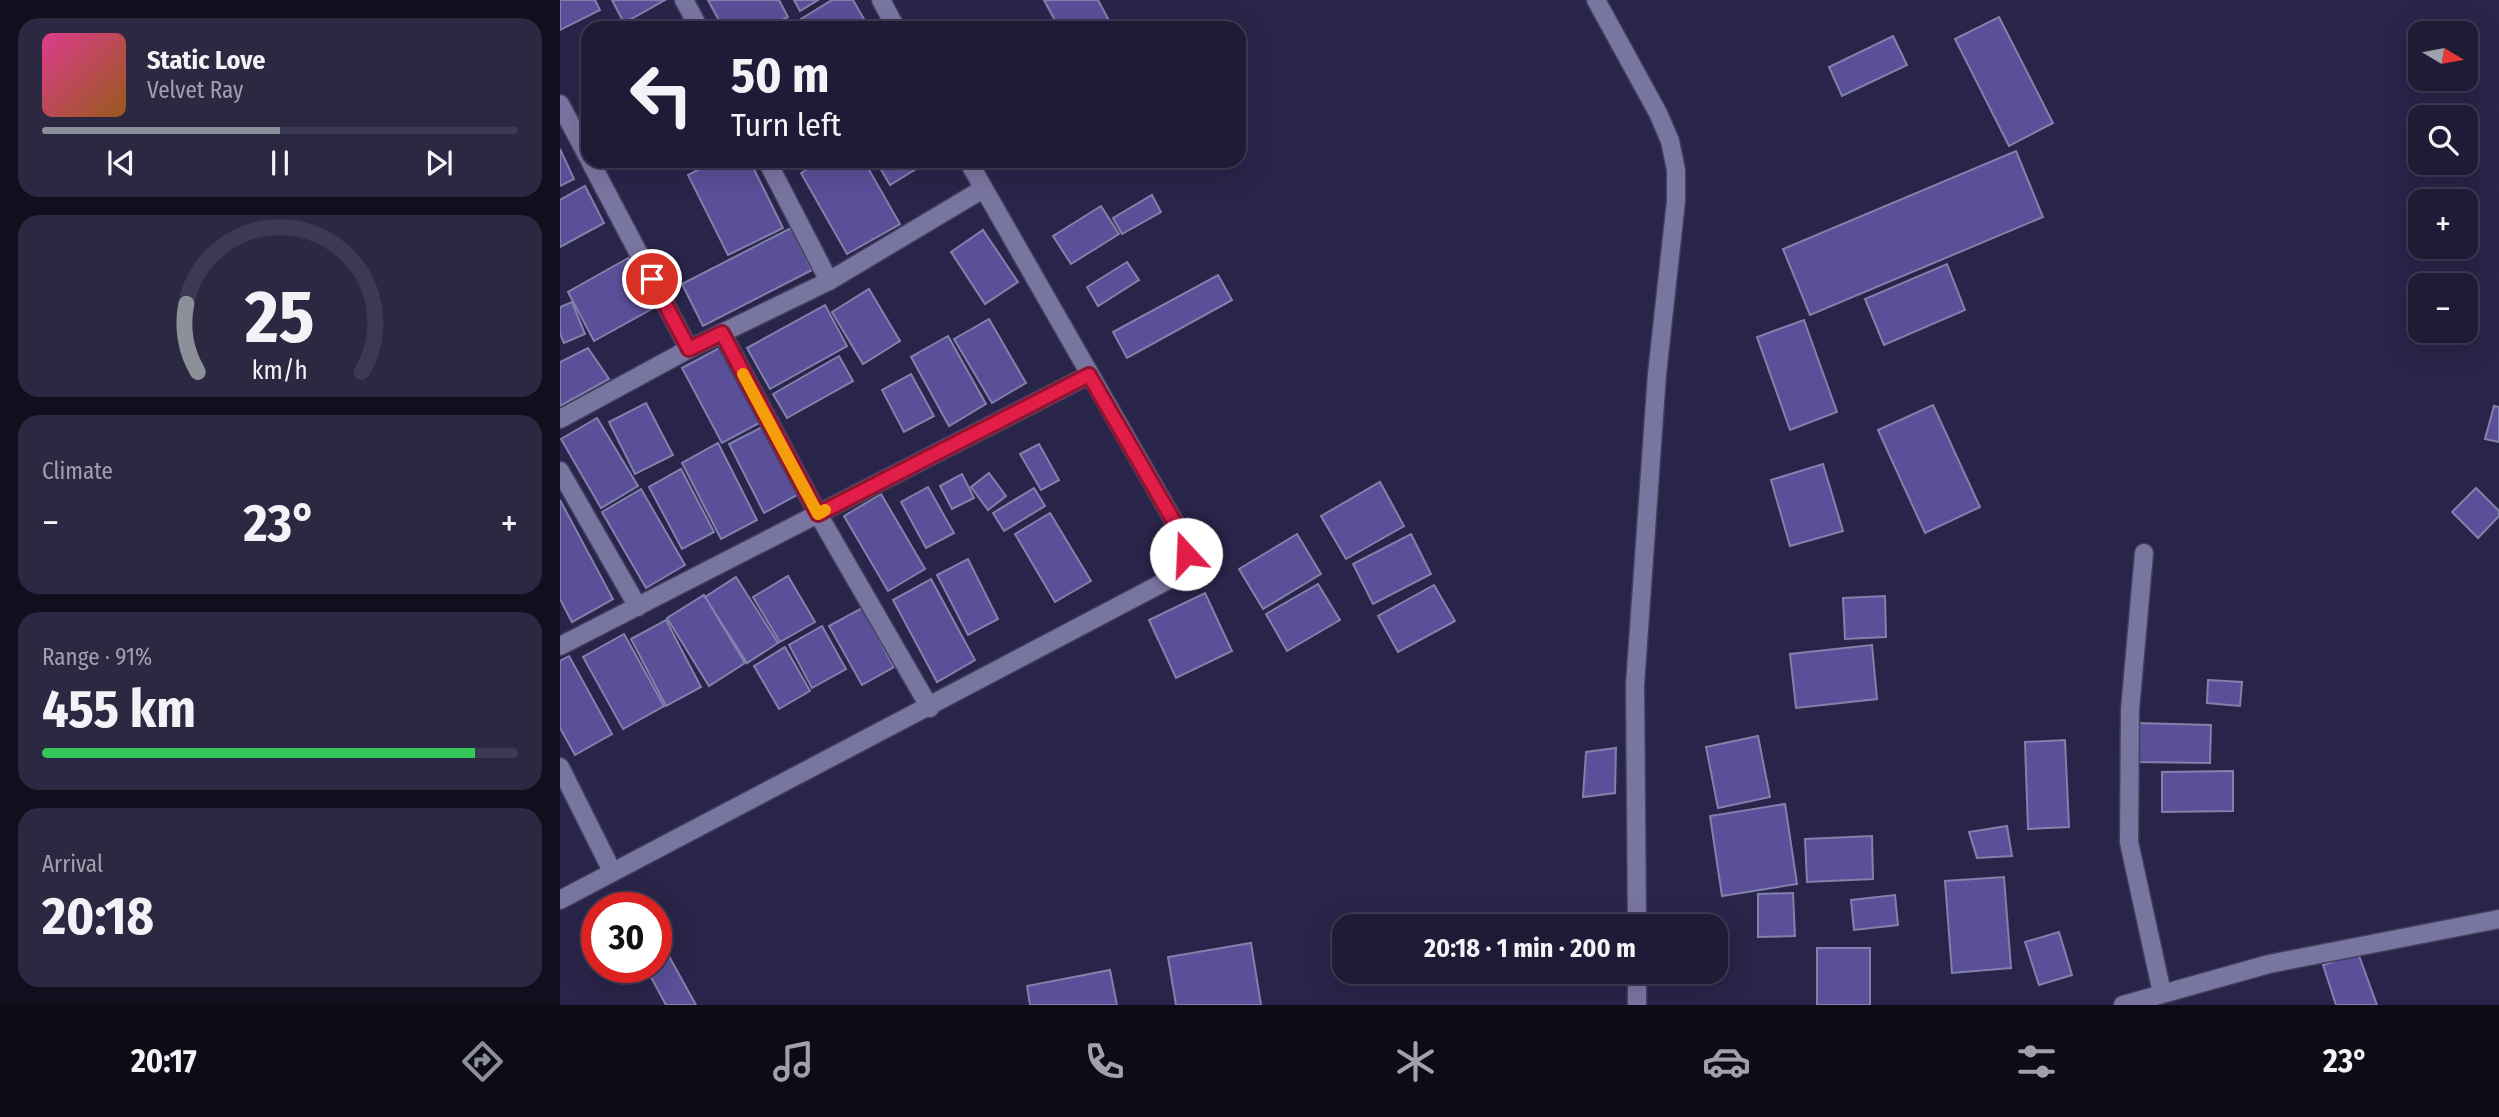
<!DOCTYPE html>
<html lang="en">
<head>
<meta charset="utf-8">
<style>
  :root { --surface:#1f1b37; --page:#2c2842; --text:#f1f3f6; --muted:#a1a1ad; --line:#3c3952; --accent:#8c9099 }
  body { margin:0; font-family:"Fira Sans Condensed",sans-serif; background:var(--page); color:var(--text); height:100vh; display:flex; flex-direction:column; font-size:26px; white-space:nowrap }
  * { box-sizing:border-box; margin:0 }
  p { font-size:23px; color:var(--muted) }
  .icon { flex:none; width:38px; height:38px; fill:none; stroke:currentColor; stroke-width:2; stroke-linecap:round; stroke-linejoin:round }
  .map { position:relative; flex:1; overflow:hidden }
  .drawer { display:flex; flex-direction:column; gap:18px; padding:18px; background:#110f1e; width:560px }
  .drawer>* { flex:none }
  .guide { position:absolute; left:21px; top:21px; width:665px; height:147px; border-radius:21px; box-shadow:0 7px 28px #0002,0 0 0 2px var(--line); background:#1f1b37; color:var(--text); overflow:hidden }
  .needle { width:46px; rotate:100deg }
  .controls { position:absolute; left:1848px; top:21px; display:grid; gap:14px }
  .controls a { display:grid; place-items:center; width:70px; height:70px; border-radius:14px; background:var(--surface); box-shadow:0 7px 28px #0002,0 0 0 2px var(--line); font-size:35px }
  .speed { position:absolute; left:21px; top:892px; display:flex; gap:14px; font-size:35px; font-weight:700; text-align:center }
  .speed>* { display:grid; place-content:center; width:91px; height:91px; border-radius:50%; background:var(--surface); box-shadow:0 7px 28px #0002,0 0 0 2px var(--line); line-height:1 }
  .speed .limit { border:10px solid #d22; background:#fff; color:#111 }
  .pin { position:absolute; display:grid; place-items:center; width:60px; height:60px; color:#fff; margin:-30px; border:4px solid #fff; border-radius:50%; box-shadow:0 2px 7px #0007 }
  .me { position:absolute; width:77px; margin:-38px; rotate:340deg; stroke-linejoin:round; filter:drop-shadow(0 0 5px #0008) }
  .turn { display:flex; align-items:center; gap:24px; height:147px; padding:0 35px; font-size:32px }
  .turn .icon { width:91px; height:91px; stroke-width:2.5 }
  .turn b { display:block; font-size:49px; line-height:60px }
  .big { font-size:52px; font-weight:700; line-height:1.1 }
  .drawer .widget { flex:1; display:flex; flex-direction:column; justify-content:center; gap:10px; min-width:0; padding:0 24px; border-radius:21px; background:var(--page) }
  .drawer .dial { align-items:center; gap:0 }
  .dial svg { height:182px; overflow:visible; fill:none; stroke:var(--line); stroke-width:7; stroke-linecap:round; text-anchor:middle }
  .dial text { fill:var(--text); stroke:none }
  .song { display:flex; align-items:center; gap:21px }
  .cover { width:84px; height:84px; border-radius:10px; background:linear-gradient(135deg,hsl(330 70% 55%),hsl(30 70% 35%)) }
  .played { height:7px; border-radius:4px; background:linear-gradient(90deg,var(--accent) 50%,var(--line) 50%) }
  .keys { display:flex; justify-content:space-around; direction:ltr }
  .heat { display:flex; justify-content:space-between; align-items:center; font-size:38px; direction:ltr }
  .charge { height:10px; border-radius:5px; background:linear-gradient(90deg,#34c759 91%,var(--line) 0) }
  .trip { position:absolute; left:772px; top:914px; width:396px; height:70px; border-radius:21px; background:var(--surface); box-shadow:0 7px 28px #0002,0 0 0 2px var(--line); font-weight:700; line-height:70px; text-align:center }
  .menu { display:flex; height:112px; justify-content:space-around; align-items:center; background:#0c0b16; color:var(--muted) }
  .menu .icon { width:49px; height:49px }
  .menu .on { color:var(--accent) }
  .menu b { font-size:32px; color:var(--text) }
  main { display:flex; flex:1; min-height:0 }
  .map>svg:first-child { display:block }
</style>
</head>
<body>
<main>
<section class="drawer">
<div class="widget">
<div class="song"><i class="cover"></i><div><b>Static Love</b><p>Velvet Ray</p></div></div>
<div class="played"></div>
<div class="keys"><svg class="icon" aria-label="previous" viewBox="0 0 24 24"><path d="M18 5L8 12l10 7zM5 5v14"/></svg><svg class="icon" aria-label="pause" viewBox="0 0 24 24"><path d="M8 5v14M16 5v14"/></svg><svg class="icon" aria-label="next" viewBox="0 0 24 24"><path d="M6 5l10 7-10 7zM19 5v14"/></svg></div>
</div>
<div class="widget dial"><svg viewBox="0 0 100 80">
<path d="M14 69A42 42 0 1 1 86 69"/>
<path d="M14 69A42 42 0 0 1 9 39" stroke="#8c9099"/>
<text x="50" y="56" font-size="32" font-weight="700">25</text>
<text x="50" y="72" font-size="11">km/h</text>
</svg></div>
<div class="widget"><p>Climate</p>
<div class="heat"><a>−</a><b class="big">23°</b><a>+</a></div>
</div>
<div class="widget"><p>Range · 91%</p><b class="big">455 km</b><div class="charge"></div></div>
<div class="widget"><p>Arrival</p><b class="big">20:18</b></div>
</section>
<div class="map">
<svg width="1939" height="1005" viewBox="0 0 1939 1005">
  <rect width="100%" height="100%" fill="#292449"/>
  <g fill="#5a4f99" stroke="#8380ac" stroke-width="2">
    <polygon points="0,0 35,0 40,10 0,30"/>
    <polygon points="52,0 105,0 64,23"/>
    <polygon points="148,0 219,0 228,17 206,28 163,28"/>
    <polygon points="234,0 258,0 240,11"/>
    <polygon points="272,0 293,0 308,26 239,28 236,22"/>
    <polygon points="484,0 538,0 553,28 499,28"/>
    <polygon points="1439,17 1493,123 1449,146 1395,39"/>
    <polygon points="1333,36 1347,65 1282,96 1269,67"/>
    <polygon points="0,149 14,179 0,186"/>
    <polygon points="1456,151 1483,217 1250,315 1223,249"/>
    <polygon points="155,161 190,161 223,228 168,255 128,175"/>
    <polygon points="261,161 304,161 340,224 287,254 241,173"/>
    <polygon points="316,161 369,161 330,185"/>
    <polygon points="25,186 44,223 0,247 0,200"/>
    <polygon points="592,195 601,212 562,234 553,218"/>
    <polygon points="541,206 559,234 511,264 493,236"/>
    <polygon points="231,228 252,270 143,326 122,284"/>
    <polygon points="423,230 458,282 425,304 391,252"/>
    <polygon points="70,257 97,306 34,341 8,292"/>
    <polygon points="567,262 579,280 538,306 527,287"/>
    <polygon points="1387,264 1405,310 1324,345 1305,299"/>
    <polygon points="658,275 672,300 567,358 553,332"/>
    <polygon points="309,289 340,341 303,364 272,312"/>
    <polygon points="12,302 25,334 4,343 0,334 0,307"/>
    <polygon points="265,305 287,346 210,389 187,348"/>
    <polygon points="429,319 466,383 432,403 394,339"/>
    <polygon points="1244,320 1277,412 1230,430 1197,337"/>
    <polygon points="388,336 426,404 389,426 351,357"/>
    <polygon points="161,347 201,422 162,443 122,368"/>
    <polygon points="28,348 49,379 0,406 0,362"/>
    <polygon points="279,356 293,381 227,418 213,394"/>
    <polygon points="351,374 374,416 344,432 322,390"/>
    <polygon points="86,403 113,455 75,474 49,422"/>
    <polygon points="1373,405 1420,507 1365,533 1318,430"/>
    <polygon points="1934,406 1939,407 1939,442 1925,439"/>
    <polygon points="37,418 78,486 41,508 1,439"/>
    <polygon points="202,427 237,495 204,513 169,444"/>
    <polygon points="158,443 197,520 161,539 122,463"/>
    <polygon points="479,444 499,480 481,490 460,454"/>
    <polygon points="1263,464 1283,531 1230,546 1211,480"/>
    <polygon points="121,469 154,532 122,549 89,487"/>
    <polygon points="429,473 446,496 428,510 411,487"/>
    <polygon points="402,474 414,498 392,509 380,486"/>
    <polygon points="820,482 844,526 786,559 761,516"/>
    <polygon points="368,487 394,533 366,548 341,502"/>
    <polygon points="474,488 485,506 444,531 433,513"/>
    <polygon points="1916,488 1939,511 1939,516 1918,538 1892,512"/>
    <polygon points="81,489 125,565 86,588 42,512"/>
    <polygon points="321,494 365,569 328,591 284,516"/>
    <polygon points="0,500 53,599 12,622 0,599"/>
    <polygon points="490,513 531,581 495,602 455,534"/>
    <polygon points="737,534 761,574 703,609 679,569"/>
    <polygon points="851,534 871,574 813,604 793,564"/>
    <polygon points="408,559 438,619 408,635 377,575"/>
    <polygon points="228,576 255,622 220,642 193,597"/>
    <polygon points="176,577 218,643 187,663 145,597"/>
    <polygon points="371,579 415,660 377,682 333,600"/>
    <polygon points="758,584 780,620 727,651 706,614"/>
    <polygon points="874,585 895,621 838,652 818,616"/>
    <polygon points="645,593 672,651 616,678 589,620"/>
    <polygon points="144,595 185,663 149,686 107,618"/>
    <polygon points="1325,596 1326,637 1285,639 1283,598"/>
    <polygon points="302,608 334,667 302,685 269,626"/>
    <polygon points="106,620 141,687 106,706 71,639"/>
    <polygon points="262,626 286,669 252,688 229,645"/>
    <polygon points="64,634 104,706 63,729 23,657"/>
    <polygon points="1312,645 1317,699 1236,708 1230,654"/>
    <polygon points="225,647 250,691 219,709 194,666"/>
    <polygon points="9,656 52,734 15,755 0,728 0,661"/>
    <polygon points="1648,680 1682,682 1680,706 1647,703"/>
    <polygon points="1577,723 1651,725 1650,763 1576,762"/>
    <polygon points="1198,736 1210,797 1158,808 1146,747"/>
    <polygon points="1505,740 1509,827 1468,829 1465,742"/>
    <polygon points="1056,748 1055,793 1023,797 1026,752"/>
    <polygon points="1673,771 1673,811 1602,812 1602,772"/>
    <polygon points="1225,804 1237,884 1162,896 1150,816"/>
    <polygon points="1447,826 1452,856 1417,858 1409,832"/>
    <polygon points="1312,836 1313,879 1247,882 1245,839"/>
    <polygon points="1444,877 1451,968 1392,973 1385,881"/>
    <polygon points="1233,893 1235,936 1198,937 1198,894"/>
    <polygon points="1335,895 1338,925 1294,930 1291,900"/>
    <polygon points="1499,932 1512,975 1479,985 1465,942"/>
    <polygon points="100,940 136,1005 106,1005 86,968 96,968 96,942"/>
    <polygon points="691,943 701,1005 616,1005 608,957"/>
    <rect x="1257" y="948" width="53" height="57"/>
    <polygon points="1798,953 1817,1005 1776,1005 1763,965"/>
    <polygon points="550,970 557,1005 470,1005 467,986"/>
  </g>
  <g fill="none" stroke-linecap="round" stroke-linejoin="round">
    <g stroke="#423d5c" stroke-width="21">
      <g id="minor">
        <polyline points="124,0 139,28"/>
        <polyline points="321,0 336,28"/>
        <polyline points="1036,0 1098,113 1110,141 1116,170 1116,201 1097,374 1075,685 1077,926"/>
        <polyline points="0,104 28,157"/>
        <polyline points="30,161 129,349"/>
        <polyline points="207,161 269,281"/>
        <polyline points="162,333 258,514 370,708"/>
        <polyline points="0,419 129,349 269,281 423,189"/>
        <polyline points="0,471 78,607"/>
        <polyline points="1584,553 1570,710 1569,842 1602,993"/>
        <polyline points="0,646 529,375"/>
        <polyline points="0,767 52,871"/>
        <path d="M 0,900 L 610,579 C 620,567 626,558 626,542 L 408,161"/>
        <polyline points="1077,971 1077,1005"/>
        <polyline points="1563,1005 1709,964 1939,919"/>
      </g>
    </g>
    <use href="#minor" stroke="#7975a1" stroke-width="18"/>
  </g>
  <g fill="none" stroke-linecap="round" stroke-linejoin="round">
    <g stroke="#92132f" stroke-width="18">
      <polyline id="route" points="92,279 129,349 162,333 258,514 529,375 626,542 626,554"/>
    </g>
    <use href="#route" stroke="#e11d48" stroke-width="12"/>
    <polyline stroke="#f59e0b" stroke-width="12" points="183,374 258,514 265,510"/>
  </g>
</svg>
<div class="controls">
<a><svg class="needle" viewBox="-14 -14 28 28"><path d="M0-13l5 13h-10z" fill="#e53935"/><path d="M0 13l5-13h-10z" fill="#a1a1ad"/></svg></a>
<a><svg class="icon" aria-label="search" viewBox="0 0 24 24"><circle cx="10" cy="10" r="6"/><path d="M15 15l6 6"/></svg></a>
<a>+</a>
<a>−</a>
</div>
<div class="speed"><div class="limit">30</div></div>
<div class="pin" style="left:92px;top:279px;background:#d93025"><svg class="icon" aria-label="arrive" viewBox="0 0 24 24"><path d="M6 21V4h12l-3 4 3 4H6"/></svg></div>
<svg class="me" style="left:626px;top:554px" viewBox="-20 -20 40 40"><circle r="19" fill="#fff"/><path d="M0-13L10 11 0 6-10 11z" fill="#e11d48"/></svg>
<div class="trip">20:18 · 1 min · 200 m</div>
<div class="guide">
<div class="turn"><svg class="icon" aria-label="left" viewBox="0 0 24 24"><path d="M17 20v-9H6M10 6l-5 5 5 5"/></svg><div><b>50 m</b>Turn left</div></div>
</div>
</div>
</main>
<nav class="menu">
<b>20:17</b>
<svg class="icon on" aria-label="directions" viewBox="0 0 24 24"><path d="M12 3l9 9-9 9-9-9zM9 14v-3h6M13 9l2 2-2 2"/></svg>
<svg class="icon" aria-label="music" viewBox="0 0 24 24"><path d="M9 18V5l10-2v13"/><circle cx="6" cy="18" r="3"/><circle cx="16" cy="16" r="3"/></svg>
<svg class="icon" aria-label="phone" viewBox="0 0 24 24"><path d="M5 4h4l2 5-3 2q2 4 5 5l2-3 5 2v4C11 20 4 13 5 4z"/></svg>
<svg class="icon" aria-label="climate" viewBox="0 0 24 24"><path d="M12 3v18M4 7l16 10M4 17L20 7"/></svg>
<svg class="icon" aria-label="car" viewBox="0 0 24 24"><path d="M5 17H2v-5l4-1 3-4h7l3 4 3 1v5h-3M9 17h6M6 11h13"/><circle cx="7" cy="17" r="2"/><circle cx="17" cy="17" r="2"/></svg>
<svg class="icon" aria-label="filters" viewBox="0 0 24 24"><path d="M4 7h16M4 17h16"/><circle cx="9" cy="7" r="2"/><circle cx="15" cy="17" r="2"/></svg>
<b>23°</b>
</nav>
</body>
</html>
